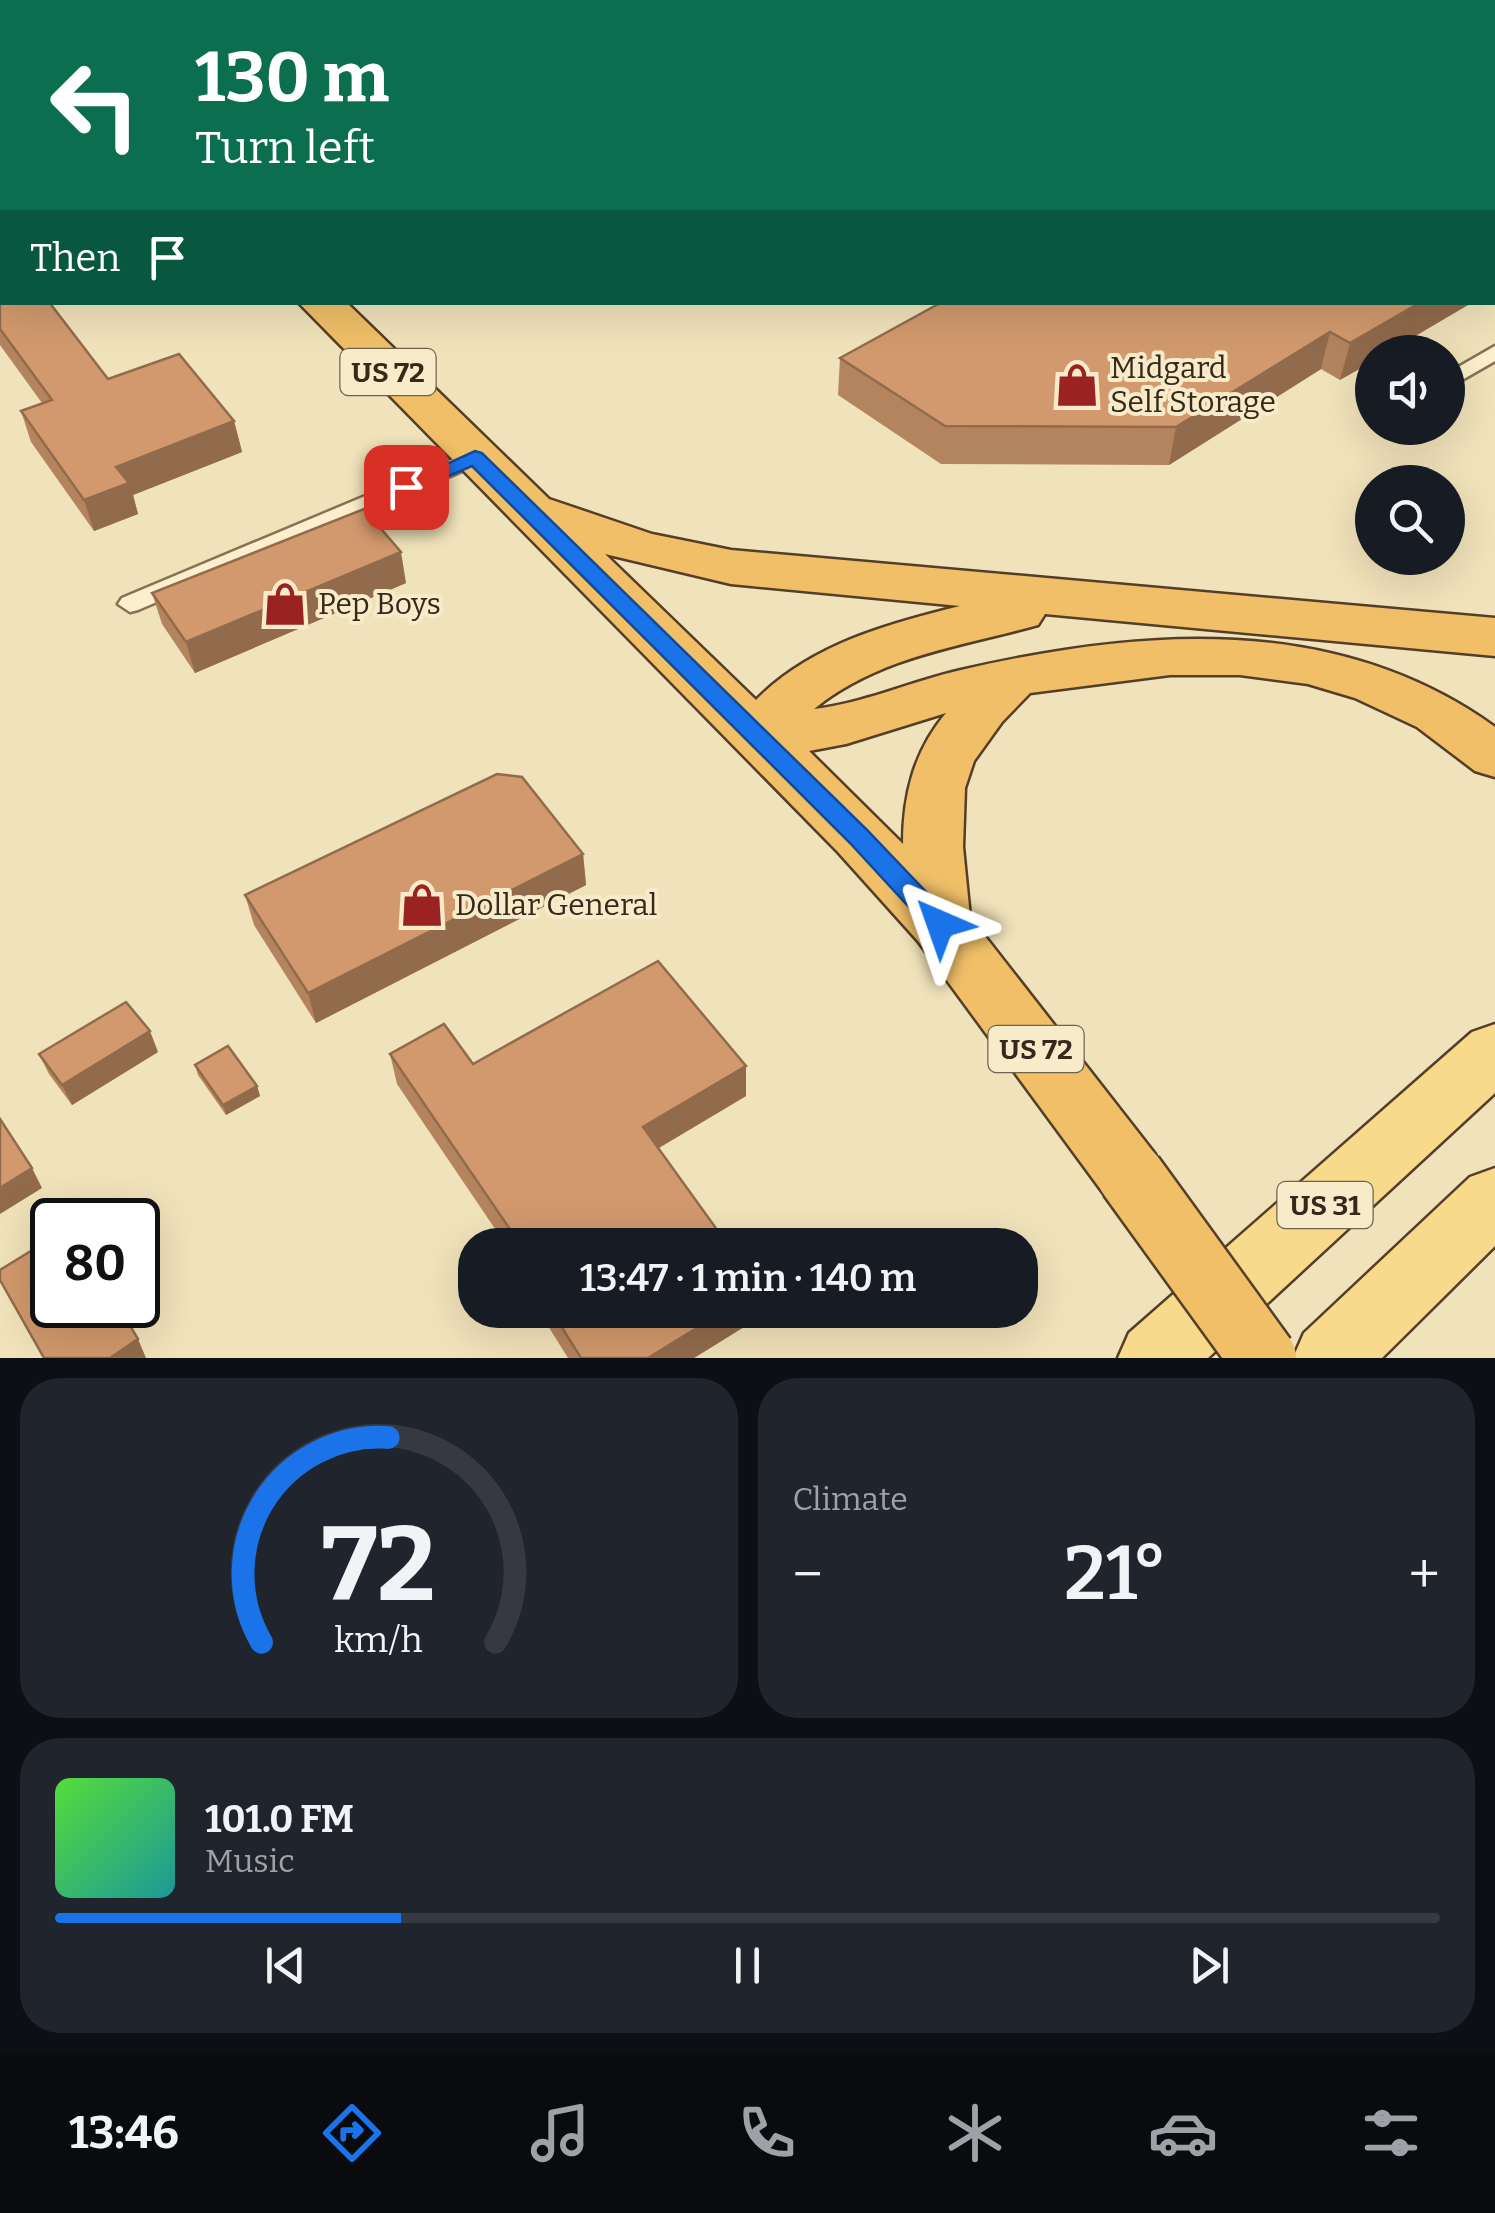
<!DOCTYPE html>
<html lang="en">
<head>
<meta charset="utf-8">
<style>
  :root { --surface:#171b24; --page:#20242c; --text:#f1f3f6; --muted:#9ea1a6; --line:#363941; --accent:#1a73e8 }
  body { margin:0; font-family:Bitter,serif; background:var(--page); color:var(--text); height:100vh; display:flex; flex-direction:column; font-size:38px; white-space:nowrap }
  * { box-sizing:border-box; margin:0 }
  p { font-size:32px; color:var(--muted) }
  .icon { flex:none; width:55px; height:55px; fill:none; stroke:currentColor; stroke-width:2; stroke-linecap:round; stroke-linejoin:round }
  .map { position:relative; height:1358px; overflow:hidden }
  .drawer { display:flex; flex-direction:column; gap:20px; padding:20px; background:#0d0f14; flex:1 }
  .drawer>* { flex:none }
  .banner { position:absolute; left:0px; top:0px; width:1495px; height:305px; box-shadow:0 10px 40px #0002; background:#0b6e4f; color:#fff; overflow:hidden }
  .buttons { position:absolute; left:1355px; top:335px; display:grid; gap:20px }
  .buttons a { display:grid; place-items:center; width:110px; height:110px; border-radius:50%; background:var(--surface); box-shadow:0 10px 40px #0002; font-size:50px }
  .speed { position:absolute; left:30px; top:1198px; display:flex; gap:20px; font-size:50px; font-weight:700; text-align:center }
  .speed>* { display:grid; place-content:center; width:130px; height:130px; border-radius:50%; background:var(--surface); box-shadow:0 10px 40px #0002; line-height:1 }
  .speed .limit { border:5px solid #111; border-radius:15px; background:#fff; color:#111 }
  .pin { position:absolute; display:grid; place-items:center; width:85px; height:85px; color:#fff; margin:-42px; border-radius:20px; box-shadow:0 5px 15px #0006 }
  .me { position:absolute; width:110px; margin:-55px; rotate:317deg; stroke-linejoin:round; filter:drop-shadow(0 0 8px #0008) }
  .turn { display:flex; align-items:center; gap:35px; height:210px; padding:0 30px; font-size:45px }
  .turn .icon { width:130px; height:130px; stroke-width:2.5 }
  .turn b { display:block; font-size:70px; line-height:85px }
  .then { display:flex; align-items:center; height:95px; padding:0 30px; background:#0003; gap:20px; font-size:38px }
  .big { font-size:75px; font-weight:600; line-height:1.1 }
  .drawer .card { flex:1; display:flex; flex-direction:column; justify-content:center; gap:15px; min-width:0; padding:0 35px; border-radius:40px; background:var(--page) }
  .drawer .dial { align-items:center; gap:0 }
  .dial svg { height:260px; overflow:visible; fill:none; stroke:var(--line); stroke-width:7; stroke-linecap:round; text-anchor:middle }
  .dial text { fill:var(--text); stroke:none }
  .song { display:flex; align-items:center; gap:30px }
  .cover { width:120px; height:120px; border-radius:15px; background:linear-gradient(135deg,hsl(110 70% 55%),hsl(180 70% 35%)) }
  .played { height:10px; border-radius:5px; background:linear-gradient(90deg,var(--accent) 25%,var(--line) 25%) }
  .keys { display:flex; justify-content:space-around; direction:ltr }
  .heat { display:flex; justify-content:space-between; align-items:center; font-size:55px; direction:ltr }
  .drawer .tiles { flex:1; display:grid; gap:20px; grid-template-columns:1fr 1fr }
  .card:last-child { grid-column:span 2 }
  .trip { position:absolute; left:458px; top:1228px; width:580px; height:100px; border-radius:40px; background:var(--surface); box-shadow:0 10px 40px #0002; font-weight:600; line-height:100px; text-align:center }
  .tabs { display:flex; height:160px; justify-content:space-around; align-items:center; background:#090b0e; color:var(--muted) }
  .tabs .icon { width:70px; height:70px }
  .tabs .selected { color:var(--accent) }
  .tabs b { font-size:45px; color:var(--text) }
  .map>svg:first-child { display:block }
</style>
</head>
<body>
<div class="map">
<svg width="1495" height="1358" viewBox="0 0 1495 1358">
  <rect width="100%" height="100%" fill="#f0e2ba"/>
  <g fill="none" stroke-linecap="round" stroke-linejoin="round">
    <g stroke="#887153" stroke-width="5">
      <g id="service">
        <polygon points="1495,346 1495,361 1448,388 1448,373"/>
        <polygon points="475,450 483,452 486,457 483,462 138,610 130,612 118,604 122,598"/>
      </g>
    </g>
    <g stroke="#887153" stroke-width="52">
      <g id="minor">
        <polyline points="610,2 615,0"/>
        <polyline points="0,267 2,266"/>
      </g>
    </g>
    <g stroke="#553e29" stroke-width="5">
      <g id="primary">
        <polygon points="1495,1024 1495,1093 1208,1358 1118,1358 1129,1333 1472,1032"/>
        <polygon points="1495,1168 1495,1246 1382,1358 1293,1358 1304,1333 1470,1177"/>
      </g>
    </g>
    <g stroke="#553e29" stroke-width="5">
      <path id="trunk" d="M 298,302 L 346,302 L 549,499 L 652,534 L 731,550 L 1495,618 L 1495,656 L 1045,614 L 1038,625 C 959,647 880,656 814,709 C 865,703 912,681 961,670 C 1142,628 1337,613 1495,727 L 1495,777 L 1475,771 L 1417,727 L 1355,698 L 1308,684 L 1240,675 L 1170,675 L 1030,693 L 1002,722 L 974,761 L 965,788 L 963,847 L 970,917 L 1155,1154 L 1166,1176 L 1155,1198 L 1131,1207 L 1107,1198 L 918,941 L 838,852 ZM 605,554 L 731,584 L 960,606 C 887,624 810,645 756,700 ZM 946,713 C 914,751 903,795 903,844 L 809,751 L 846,744 Z"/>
    </g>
    <use href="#service" fill="#fbefcd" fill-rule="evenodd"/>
    <use href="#minor" stroke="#fbefcd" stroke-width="48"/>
    <use href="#primary" fill="#f8da8d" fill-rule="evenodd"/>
    <use href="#trunk" fill="#f0bf68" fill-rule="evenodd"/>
    <g stroke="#553e29" stroke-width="71" stroke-linecap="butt">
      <polyline id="trunk-bridge" points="1131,1176 1263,1358"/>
    </g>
    <use href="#trunk-bridge" stroke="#f0bf68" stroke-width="66"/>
  </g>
  <g fill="#b4845e">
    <polygon points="811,0 1475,0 1481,2 816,2"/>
    <polygon points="0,283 108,379 234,421 242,452 133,495 138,514 94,531 31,442 21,411 42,403 0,345"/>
    <polygon points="1473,302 1388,352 1372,352 1340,380 1321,369 1169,465 941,464 838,395 840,358"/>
    <polygon points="406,583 195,673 162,624 152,593"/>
    <polygon points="583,854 586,885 316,1023 254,925 245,895"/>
    <polygon points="158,1052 72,1105 49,1074 39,1054"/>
    <polygon points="390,1054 473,1064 746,1066 746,1096 659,1148 728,1245 506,1245 397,1084"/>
    <polygon points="195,1065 257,1086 260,1096 226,1115 198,1075"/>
    <polygon points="538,1310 760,1310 760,1317 694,1358 568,1358"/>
  </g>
  <g fill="#926b4c">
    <polygon points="442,0 495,0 488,2 435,2"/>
    <polygon points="1495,260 1495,290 1492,291 1492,261"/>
    <polygon points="1421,302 1473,302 1388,352 1372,352 1372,362 1340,380 1350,343"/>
    <polygon points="1330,332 1321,369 1169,465 1176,427"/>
    <polygon points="234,421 242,452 133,495 138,514 94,531 84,500 116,467"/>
    <polygon points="401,552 406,583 195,673 186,642"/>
    <polygon points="583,854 586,885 316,1023 308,993"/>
    <polygon points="150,1031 158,1052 72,1105 62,1085"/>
    <polygon points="746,1066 746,1096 645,1156 643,1127"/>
    <polygon points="257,1086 260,1096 226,1115 223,1105"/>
    <polygon points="32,1168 42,1188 0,1214 0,1188"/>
    <polygon points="726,1310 760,1310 760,1317 694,1358 648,1358"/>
    <polygon points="138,1339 146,1358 110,1358"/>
  </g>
  <g fill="#d1996d" stroke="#926b4c" stroke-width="2.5">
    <polygon points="347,0 442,0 435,2 340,2"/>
    <polygon points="881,0 1475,0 1481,2 886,2"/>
    <polygon points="1492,8 1495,9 1495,260 1492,261"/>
    <polygon points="2,282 2,302 49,302 108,379 179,354 234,421 116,467 129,483 84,500 21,411 52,400 0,329 0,283"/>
    <polygon points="942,302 1421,302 1350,343 1330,332 1176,427 945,426 840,358"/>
    <polygon points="364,509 401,552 186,642 152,593"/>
    <polygon points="497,774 522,777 583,854 308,993 245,895"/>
    <polygon points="658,961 746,1066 643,1127 728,1245 510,1245 508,1243 516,1238 390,1054 444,1024 473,1064"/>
    <polygon points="126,1002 150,1031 62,1085 39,1054"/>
    <polygon points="228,1046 257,1086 223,1105 195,1065"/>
    <polygon points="0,1119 32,1168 0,1188"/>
    <polygon points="52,1238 52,1305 118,1305 138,1339 110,1358 44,1358 0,1280 0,1270"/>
    <polygon points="551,1310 726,1310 648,1358 581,1358"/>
  </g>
  <polygon fill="#1a73e8" stroke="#114b97" stroke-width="2.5" points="475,451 482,453 867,830 949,916 953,924 949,931 931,931 850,843 472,466 413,491 399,491 396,487"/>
  <defs>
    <g id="shop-bare" transform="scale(3.45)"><path d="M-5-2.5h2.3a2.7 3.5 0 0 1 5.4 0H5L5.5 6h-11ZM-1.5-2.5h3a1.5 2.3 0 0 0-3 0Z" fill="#9a2220" stroke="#f7ebca" stroke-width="2.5" paint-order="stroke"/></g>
  </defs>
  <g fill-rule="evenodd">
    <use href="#shop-bare" x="1077" y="385"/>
    <use href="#shop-bare" x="285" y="604"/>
    <use href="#shop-bare" x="422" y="905"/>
  </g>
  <g text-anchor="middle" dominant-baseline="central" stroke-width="8" stroke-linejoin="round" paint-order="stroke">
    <g fill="#f7ebca" stroke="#70624f" stroke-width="2.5">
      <rect x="340.5" y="349" width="95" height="46" rx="8"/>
      <rect x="988.5" y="1026" width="95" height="46" rx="8"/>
      <rect x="1277.5" y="1182" width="95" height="46" rx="8"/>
    </g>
    <g font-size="28" font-weight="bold" fill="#36281a">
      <text x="388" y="372">US 72</text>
      <text x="1036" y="1049">US 72</text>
      <text x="1325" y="1205">US 31</text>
    </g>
    <g font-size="30" fill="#36281a" stroke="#f7ebca" text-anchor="start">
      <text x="1110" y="368">Midgard<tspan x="1110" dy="34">Self Storage</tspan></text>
      <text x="318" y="604">Pep Boys</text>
      <text x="455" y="905">Dollar General</text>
    </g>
  </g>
</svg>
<div class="buttons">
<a><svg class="icon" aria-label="sound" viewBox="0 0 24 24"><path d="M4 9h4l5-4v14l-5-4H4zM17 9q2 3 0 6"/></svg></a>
<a><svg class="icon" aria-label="search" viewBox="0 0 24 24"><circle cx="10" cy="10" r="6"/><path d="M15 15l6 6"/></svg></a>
</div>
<div class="speed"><div class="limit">80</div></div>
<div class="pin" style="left:406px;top:487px;background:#d93025"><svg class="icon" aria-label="arrive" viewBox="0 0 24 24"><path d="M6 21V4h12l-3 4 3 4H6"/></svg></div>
<svg class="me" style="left:940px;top:924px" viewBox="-20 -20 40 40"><path d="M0-17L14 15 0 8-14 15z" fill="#1a73e8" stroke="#fff" stroke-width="4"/></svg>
<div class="trip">13:47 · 1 min · 140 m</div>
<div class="banner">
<div class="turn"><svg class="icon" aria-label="left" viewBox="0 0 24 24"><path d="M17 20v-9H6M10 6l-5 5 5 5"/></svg><div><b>130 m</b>Turn left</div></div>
<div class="then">Then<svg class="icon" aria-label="arrive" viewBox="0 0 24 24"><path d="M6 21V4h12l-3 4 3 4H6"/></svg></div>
</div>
</div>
<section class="drawer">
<div class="tiles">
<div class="card dial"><svg viewBox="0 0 100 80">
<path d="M14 69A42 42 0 1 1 86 69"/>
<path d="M14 69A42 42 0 0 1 53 6" stroke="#1a73e8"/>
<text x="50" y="56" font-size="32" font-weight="700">72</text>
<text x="50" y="72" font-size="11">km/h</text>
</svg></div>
<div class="card"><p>Climate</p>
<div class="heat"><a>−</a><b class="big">21°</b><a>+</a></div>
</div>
<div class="card">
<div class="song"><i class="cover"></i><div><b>101.0 FM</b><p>Music</p></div></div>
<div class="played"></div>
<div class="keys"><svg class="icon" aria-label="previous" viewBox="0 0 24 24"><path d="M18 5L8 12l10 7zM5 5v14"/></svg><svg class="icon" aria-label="pause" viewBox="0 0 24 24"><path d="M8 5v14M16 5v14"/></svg><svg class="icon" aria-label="next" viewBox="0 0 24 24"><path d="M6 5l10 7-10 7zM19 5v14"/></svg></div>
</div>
</div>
</section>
<nav class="tabs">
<b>13:46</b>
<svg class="icon selected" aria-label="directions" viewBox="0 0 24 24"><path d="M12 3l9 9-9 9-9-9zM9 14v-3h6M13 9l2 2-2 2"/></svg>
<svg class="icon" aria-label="music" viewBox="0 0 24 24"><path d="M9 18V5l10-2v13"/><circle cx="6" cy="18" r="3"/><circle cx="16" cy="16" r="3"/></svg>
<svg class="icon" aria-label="phone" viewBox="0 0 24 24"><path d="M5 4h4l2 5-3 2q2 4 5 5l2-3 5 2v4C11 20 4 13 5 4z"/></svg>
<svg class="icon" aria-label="climate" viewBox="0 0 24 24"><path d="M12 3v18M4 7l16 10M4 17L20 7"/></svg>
<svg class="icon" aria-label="car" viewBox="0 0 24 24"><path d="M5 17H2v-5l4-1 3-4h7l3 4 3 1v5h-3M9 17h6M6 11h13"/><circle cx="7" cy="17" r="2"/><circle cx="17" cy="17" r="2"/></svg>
<svg class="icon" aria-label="filters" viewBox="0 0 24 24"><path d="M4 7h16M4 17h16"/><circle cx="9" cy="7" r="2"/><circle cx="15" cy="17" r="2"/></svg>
</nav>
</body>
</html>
